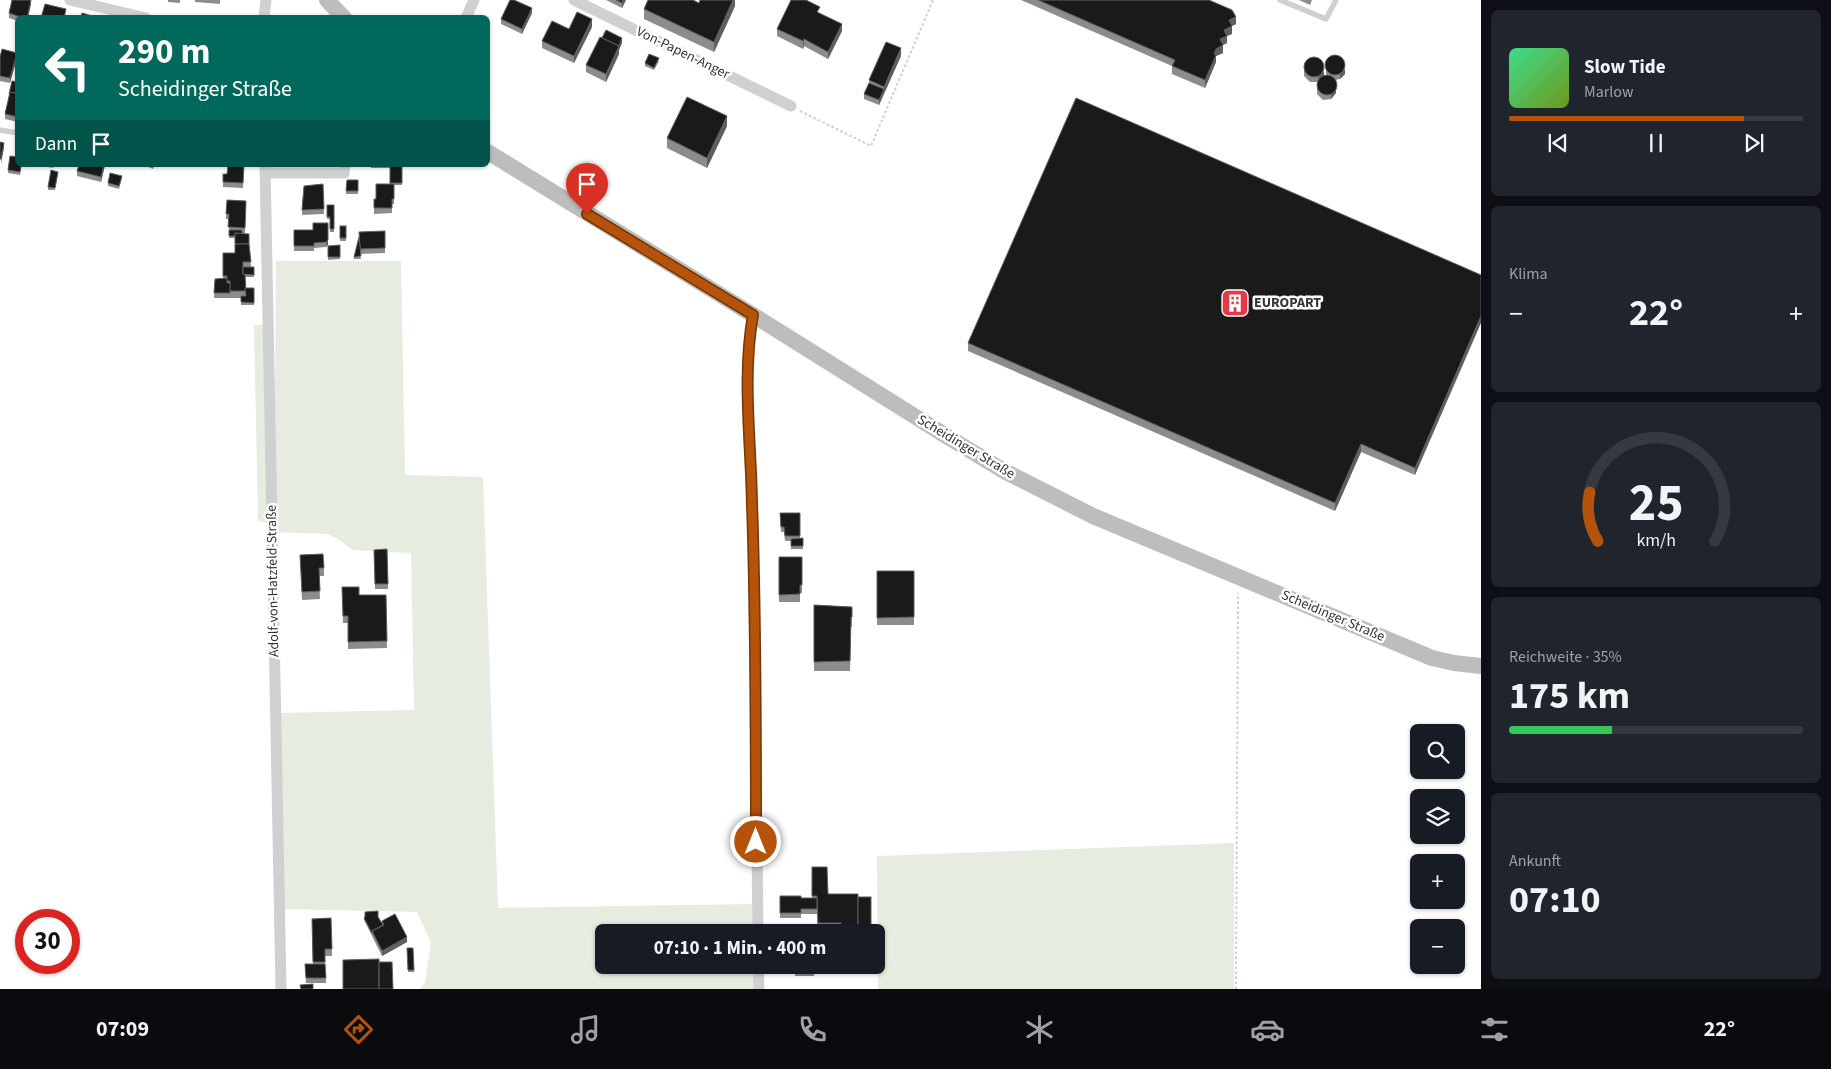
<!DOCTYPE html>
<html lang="de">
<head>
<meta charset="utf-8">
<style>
  :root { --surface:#171b24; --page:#20242c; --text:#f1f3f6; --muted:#9ea1a6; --line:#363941; --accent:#b45309 }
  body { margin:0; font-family:"Source Sans 3",sans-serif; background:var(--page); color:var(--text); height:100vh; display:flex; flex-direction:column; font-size:19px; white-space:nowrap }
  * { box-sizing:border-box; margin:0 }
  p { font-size:16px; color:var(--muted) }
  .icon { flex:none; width:28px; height:28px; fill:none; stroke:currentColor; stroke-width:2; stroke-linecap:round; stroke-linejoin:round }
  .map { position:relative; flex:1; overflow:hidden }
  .side { display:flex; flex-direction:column; gap:10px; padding:10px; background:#0d0f14; width:350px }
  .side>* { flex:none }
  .hud { position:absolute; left:15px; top:15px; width:475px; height:152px; border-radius:8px; box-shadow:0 1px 4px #0004; background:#00695c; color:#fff; overflow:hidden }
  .controls { position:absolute; left:1410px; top:724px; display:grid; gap:10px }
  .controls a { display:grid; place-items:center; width:55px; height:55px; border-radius:8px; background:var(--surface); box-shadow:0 1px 4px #0004; font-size:25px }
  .speed { position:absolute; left:15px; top:909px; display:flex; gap:10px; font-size:25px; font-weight:700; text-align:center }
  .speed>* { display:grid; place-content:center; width:65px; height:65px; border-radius:50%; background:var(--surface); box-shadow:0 1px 4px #0004; line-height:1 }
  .speed .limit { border:8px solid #d22; background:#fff; color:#111 }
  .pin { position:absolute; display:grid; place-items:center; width:42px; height:42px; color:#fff; margin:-51px -21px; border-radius:50% 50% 50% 0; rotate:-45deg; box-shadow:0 0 5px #0007 }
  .pin .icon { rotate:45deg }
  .me { position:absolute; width:55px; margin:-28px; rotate:0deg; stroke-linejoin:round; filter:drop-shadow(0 0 4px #0008) }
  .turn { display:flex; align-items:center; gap:18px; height:105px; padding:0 20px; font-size:22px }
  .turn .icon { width:65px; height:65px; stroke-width:2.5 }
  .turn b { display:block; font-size:35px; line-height:42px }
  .then { display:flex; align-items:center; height:48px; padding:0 20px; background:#0003; gap:10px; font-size:19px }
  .big { font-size:38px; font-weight:700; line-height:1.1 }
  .side .tile { flex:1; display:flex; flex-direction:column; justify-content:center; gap:8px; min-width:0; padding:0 18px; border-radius:8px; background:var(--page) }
  .side .dial { align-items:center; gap:0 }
  .dial svg { height:130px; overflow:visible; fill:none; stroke:var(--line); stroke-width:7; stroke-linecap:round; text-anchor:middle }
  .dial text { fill:var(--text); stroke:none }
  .song { display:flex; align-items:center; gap:15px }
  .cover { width:60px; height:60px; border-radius:8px; background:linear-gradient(135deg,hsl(150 70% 55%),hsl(80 70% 35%)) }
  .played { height:5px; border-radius:2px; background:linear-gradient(90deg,var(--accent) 80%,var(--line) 80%) }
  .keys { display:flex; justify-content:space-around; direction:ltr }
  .heat { display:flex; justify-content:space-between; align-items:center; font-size:28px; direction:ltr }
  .charge { height:8px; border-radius:4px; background:linear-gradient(90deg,#34c759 35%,var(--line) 0) }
  .trip { position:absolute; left:595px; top:924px; width:290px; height:50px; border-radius:8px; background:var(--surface); box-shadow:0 1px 4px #0004; font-weight:700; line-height:50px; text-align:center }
  .tabs { display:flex; height:80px; justify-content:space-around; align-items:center; background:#090b0e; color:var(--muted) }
  .tabs .icon { width:35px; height:35px }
  .tabs .active { color:var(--accent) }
  .tabs b { font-size:22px; color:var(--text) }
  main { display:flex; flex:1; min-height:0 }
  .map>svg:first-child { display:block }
</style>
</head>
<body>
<main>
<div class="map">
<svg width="1481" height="989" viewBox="0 0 1481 989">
  <rect width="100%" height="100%" fill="#fff"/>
  <g fill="#e6ecdf">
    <polygon points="276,261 401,261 405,475 483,477 498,908 755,904 756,932 604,932 604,965 757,965 757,989 420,989 425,983 431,942 417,912 280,909 277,713 414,710 411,553 353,550 341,541 328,534 274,532"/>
    <polygon points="254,325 266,325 270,523 258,521"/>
    <polygon points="1234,843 1234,989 878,989 877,856"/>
  </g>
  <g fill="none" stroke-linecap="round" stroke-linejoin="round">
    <g stroke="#cdcdcd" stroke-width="2" stroke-dasharray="2.5 2.5" stroke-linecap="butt">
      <polyline points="800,111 871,146 933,0"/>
      <polyline points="1236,989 1238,593"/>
    </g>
    <g stroke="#d0d0d0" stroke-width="5.5">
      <polyline points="1280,0 1326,19 1336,0"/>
      <polyline points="0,130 18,133"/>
    </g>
    <g stroke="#d0d0d0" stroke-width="11">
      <polyline points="70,0 146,18"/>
      <polyline points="574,0 791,106"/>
      <polyline points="264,18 266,0"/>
      <polyline points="466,18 474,0"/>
      <polyline points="265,165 281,989"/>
      <polyline points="266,173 344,173 345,165"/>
      <path d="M 753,315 C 741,383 752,460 753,530 C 755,664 756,798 758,932"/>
      <polyline points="758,965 759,989"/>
    </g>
    <g stroke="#bdbdbd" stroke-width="16">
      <polyline points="327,0 344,18"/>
      <polyline points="488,152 753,315 943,434 1004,471 1093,516 1432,658 1454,663 1481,666"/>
    </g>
  </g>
  <g fill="#8c8c8c">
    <polygon points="168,0 180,0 180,3 168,2"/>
    <polygon points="195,0 220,0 220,4 195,2"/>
    <polygon points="606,0 626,0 622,8"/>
    <polygon points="735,0 735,6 714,52 644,19 644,9 699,3"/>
    <polygon points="1021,0 1209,0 1236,24 1232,26 1232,34 1227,36 1227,43 1223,45 1223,53 1216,56 1216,62 1205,88 1172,74 1172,66"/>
    <polygon points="1299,0 1312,0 1310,5"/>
    <polygon points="31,4 28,15 33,18 18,18 18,21 9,18 9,13"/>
    <polygon points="532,13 522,34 501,24 501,19"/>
    <polygon points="820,14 842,31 828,59 804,46 803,49 777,36 777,29"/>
    <polygon points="592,27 574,63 542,48 542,41 569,29"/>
    <polygon points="602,38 622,43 619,50 619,54 606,82 586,72 586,65"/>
    <polygon points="901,56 879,105 864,99 864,94 869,83 869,80"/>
    <polygon points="0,57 17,58 10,83 0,81"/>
    <polygon points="659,61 654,70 645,66 645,63"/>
    <polygon points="1326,61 1345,74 1340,79 1335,80 1336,93 1331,99 1323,100 1317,94 1317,82 1310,82 1304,76 1304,63 1324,75 1327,75 1326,74"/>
    <polygon points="18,82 18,122 5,119 5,114 9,96 9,94"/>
    <polygon points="727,126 707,168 667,148 667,138"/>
    <polygon points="18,165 22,165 20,175 8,173 8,170"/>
    <polygon points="39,165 53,165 53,168"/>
    <polygon points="79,165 105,165 101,182 77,176 77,171"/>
    <polygon points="144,165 155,165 153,169"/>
    <polygon points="244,165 243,188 223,187 223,174 227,174"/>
    <polygon points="371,165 402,165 402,185 394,185 394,204 392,204 392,213 374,214 374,199 376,199 390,184 390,168 371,168"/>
    <polygon points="58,174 55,190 48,190 48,187"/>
    <polygon points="122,178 119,189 108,186 108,183"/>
    <polygon points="347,180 358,180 358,194 346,194"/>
    <polygon points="323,184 324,214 302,215 302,210"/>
    <polygon points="227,200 246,201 245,233 242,233 249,244 251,267 254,267 254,277 245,277 245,288 254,288 254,305 241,305 241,298 214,298 215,279 223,279 223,253 235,253 235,238 229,238 229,219 226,219"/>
    <polygon points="327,205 334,205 334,232 330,232 330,219 327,219"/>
    <polygon points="328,223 326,247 314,248 314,251 294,251 294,230 313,230"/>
    <rect x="340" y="226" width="6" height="15"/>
    <polygon points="385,231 385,253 360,254 361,259 354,259 354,257 360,246"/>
    <polygon points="340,245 340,259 328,260 328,246"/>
    <polygon points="1481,275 1415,475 1361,452 1335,511 968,351 968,343"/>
    <polygon points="780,513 800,513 800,538 803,538 803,549 791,549 791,541 785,541 784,532 781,532"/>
    <polygon points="387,549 388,589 375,589 374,550"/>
    <polygon points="300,555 324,568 324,576 319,576 320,599 302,600"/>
    <polygon points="779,557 802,557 802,593 800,593 800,602 779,602"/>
    <rect x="877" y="571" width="37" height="54"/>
    <polygon points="342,587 359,595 386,595 387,648 348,649 348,623 343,623"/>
    <polygon points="814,605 852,607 852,627 851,627 850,671 814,671"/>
    <polygon points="812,867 828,894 858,897 871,932 841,932 841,930 827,930 817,925 817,909 817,914 801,914 801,918 780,918 780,896 801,898 812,898"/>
    <polygon points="378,917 382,924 382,921 407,942 382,956 364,920 364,918"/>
    <polygon points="331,918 332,956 325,956 326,983 306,983 305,964 313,964 312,919"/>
    <polygon points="407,948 413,948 414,972 408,972"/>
    <rect x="795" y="965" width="19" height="11"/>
  </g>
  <g fill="#5f5f5f">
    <polygon points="31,0 31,4 28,18 27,18"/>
    <polygon points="623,0 626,0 622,8 622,3"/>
    <polygon points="733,0 735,0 735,6 714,52 714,42"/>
    <polygon points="532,8 532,13 522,34 522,29"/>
    <polygon points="1236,17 1236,24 1232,26 1232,34 1227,36 1227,43 1221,46 1223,45 1223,53 1216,56 1216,62 1205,88 1205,80 1214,54 1224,30 1229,20"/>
    <polygon points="592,19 592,27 574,63 574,56"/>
    <polygon points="842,24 842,31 828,59 828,52"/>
    <polygon points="622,38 622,43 619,50 619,54 606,82 606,74"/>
    <polygon points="804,39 804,46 803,49 803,41"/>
    <polygon points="901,48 901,56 879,105 879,100 884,89 884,87"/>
    <polygon points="17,53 17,58 10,83 10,78"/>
    <polygon points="1345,69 1345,74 1340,79 1340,74"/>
    <polygon points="1324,71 1324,76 1318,82 1318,77"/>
    <polygon points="1336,88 1336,93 1331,99 1331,94"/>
    <polygon points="727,116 727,126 707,168 707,158"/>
    <polygon points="4,143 4,148 1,164 1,159"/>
    <polygon points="104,165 105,165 101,182 101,177"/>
    <polygon points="328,240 328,245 326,247 326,242"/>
    <polygon points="1481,316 1481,323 1415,475 1415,468"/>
    <polygon points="1361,444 1361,452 1335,511 1335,503"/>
    <polygon points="407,937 407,942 382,956 382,951"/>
  </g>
  <g fill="#1a1a1a" stroke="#5f5f5f">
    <polygon points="12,0 31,0 27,18 23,18 9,13"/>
    <polygon points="510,0 514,0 532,8 522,29 501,19"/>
    <polygon points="616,0 623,0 622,3"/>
    <polygon points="648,0 693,0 699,3 700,0 733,0 714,42 644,9"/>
    <polygon points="791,0 806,0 820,7 817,12 842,24 828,52 804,39 803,41 777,29"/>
    <polygon points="1038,0 1209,0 1232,10 1236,17 1229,20 1232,26 1224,30 1227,36 1220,39 1223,45 1216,49 1214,54 1216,55 1205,80 1172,66 1175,60"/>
    <polygon points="45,4 66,9 64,18 41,18"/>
    <polygon points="577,12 592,19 574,56 542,41 552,21 569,29"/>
    <polygon points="82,13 99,18 81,18"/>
    <polygon points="28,15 33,16 33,18 27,18"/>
    <polygon points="606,30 622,38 619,46 602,38"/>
    <polygon points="600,37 619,46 606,74 586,65"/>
    <polygon points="886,42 901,48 884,87 869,80"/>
    <polygon points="2,49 17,53 10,78 0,76 0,57"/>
    <polygon points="649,54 659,58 654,68 645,63"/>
    <circle cx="1335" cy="65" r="10"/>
    <circle cx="1314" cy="67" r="10"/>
    <circle cx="1327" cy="85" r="10"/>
    <polygon points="12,81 18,82 18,94 10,92 10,94 9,94"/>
    <polygon points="869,83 884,89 879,100 864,94"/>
    <polygon points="10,92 18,94 18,117 5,114"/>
    <polygon points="687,97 727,116 707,158 667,138"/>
    <polygon points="1076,98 1481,275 1481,316 1415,468 1361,444 1335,503 968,343"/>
    <polygon points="0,142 4,143 1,159 0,159"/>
    <polygon points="10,156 18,157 18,165 21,165 20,172 8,170"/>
    <polygon points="79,165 104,165 101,177 77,171"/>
    <polygon points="228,165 244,166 243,183 223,182 223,174 227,174"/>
    <rect x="390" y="165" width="12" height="18"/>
    <polygon points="51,170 58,172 55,188 48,187"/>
    <polygon points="110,173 122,176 119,186 108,183"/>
    <polygon points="347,180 358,180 358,191 346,191"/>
    <polygon points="323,184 324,209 302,210 304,186"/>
    <polygon points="376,184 394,184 394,199 392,199 392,208 374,208 374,199 376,199"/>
    <polygon points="227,200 246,201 245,228 228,227 229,214 226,214"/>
    <polygon points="327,205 334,205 334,229 330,229 330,217 327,217"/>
    <polygon points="313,223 328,223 328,240 326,242 314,243 314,246 294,246 294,230 313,230"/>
    <rect x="340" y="226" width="6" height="12"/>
    <polygon points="229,230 242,230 242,234 235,233 235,236 229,236"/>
    <polygon points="385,231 385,248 360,249 359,232"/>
    <polygon points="235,233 249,234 249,244 235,244"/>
    <polygon points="359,237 361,256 354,257"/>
    <polygon points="235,244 249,244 251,262 243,262 243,274 245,274 246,291 230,291 230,281 227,281 227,276 223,276 223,253 235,253"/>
    <polygon points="340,245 340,257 328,257 328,246"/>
    <polygon points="243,267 254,267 254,275 243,274"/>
    <polygon points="227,278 227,283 230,283 230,293 214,293 215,279"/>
    <polygon points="245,288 254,288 254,303 241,302 241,296 246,296"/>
    <polygon points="780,513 800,513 800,536 785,536 784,527 781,527"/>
    <polygon points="803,538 803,546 791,546 791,539"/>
    <polygon points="387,549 388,584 375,584 374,550"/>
    <polygon points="323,554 324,568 319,568 320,591 302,592 300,555"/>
    <polygon points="779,557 802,557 802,585 800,585 800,594 779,595"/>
    <polygon points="877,571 914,571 914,617 877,618"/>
    <polygon points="342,587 359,587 359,595 386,595 387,641 348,642 348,616 343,616"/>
    <polygon points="814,605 852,607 852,617 851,617 850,661 814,662"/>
    <polygon points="812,867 827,867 828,894 858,894 858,932 841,932 841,923 818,923 817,896 812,896"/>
    <polygon points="780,896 801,896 801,898 817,898 817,909 801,909 801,913 780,913"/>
    <rect x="858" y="897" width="13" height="35"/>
    <polygon points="378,911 378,917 383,925 372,931 372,933 364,918 365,917 365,912"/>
    <polygon points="395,914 407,937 382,951 372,931 384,925 382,921"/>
    <polygon points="331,918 332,949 325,949 325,962 313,962 312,919"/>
    <rect x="813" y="925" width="14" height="7"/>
    <polygon points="407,948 413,948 414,970 408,970"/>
    <polygon points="379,959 379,989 343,989 343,960"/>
    <polygon points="379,962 392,962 393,989 379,989"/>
    <polygon points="305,964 325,964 326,978 306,978"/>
    <polygon points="795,965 801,965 802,973 795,973"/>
    <rect x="802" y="965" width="12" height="6"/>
    <polygon points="313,984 313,989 301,989 300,985"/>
  </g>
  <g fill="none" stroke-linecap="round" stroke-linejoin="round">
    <g stroke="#753606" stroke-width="12">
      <path id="route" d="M 587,214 L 753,315 C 742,376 751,441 752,504 C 756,616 756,729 756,842"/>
    </g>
    <use href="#route" stroke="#b45309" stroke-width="9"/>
  </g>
  <defs>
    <g id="building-square" transform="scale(1.4375)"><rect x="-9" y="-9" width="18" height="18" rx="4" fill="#e63946" stroke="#fff"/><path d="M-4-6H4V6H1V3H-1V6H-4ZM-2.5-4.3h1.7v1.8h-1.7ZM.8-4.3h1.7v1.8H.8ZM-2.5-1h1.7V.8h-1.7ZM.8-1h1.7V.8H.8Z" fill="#fff"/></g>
  </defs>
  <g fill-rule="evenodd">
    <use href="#building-square" x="1235" y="303"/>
  </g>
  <g text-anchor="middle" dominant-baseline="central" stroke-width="5" stroke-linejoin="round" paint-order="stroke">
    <g font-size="14" fill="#333" stroke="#fff">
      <text transform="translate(683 53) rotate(26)">Von-Papen-Anger</text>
      <text transform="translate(966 447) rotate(31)">Scheidinger Straße</text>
      <text transform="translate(273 581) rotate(-91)">Adolf-von-Hatzfeld-Straße</text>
      <text transform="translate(1333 616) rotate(23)">Scheidinger Straße</text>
    </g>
    <g font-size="14" font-weight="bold" fill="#333" stroke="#fff" text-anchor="start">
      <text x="1254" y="303">EUROPART</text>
    </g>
  </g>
</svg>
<div class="controls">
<a><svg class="icon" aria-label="search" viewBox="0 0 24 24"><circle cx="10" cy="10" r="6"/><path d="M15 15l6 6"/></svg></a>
<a><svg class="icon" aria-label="layers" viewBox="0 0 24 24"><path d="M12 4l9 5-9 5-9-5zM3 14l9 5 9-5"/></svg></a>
<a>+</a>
<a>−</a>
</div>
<div class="speed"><div class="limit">30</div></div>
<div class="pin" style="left:587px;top:214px;background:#d93025"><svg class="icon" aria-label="arrive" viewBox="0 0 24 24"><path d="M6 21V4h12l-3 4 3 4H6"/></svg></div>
<svg class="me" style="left:756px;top:842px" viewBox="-20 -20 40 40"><circle r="17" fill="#b45309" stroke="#fff" stroke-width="3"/><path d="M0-11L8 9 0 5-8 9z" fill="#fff"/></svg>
<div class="trip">07:10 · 1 Min. · 400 m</div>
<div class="hud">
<div class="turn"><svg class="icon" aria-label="left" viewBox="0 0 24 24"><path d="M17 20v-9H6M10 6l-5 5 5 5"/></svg><div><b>290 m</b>Scheidinger Straße</div></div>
<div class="then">Dann<svg class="icon" aria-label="arrive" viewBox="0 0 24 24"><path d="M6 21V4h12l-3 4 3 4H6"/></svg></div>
</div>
</div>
<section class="side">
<div class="tile">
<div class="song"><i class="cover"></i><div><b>Slow Tide</b><p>Marlow</p></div></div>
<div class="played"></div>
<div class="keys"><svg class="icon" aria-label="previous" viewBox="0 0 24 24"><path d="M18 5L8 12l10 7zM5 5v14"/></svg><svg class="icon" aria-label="pause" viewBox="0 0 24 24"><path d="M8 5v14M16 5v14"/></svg><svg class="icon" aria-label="next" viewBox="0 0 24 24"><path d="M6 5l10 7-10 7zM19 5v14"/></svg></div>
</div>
<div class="tile"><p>Klima</p>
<div class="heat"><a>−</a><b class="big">22°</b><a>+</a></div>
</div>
<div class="tile dial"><svg viewBox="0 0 100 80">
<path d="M14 69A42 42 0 1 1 86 69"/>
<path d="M14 69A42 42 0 0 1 9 39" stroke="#b45309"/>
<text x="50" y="56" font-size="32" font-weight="700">25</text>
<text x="50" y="72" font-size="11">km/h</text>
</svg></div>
<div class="tile"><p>Reichweite · 35%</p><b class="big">175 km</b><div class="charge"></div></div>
<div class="tile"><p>Ankunft</p><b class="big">07:10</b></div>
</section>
</main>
<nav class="tabs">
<b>07:09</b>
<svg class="icon active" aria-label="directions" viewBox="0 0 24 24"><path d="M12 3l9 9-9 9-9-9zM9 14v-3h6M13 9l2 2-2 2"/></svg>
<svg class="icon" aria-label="music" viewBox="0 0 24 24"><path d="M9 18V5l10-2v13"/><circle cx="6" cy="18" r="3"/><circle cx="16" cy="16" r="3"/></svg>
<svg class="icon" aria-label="phone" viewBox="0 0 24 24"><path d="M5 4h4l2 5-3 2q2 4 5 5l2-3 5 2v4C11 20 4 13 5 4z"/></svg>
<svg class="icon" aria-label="climate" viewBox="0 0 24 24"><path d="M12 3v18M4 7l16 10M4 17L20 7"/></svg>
<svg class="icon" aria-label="car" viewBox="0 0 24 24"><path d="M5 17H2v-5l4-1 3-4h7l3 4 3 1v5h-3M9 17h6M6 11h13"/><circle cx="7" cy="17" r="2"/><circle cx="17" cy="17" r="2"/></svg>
<svg class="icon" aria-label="filters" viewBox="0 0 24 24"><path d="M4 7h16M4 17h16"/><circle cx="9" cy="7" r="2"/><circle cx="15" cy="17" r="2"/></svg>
<b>22°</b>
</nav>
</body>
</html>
